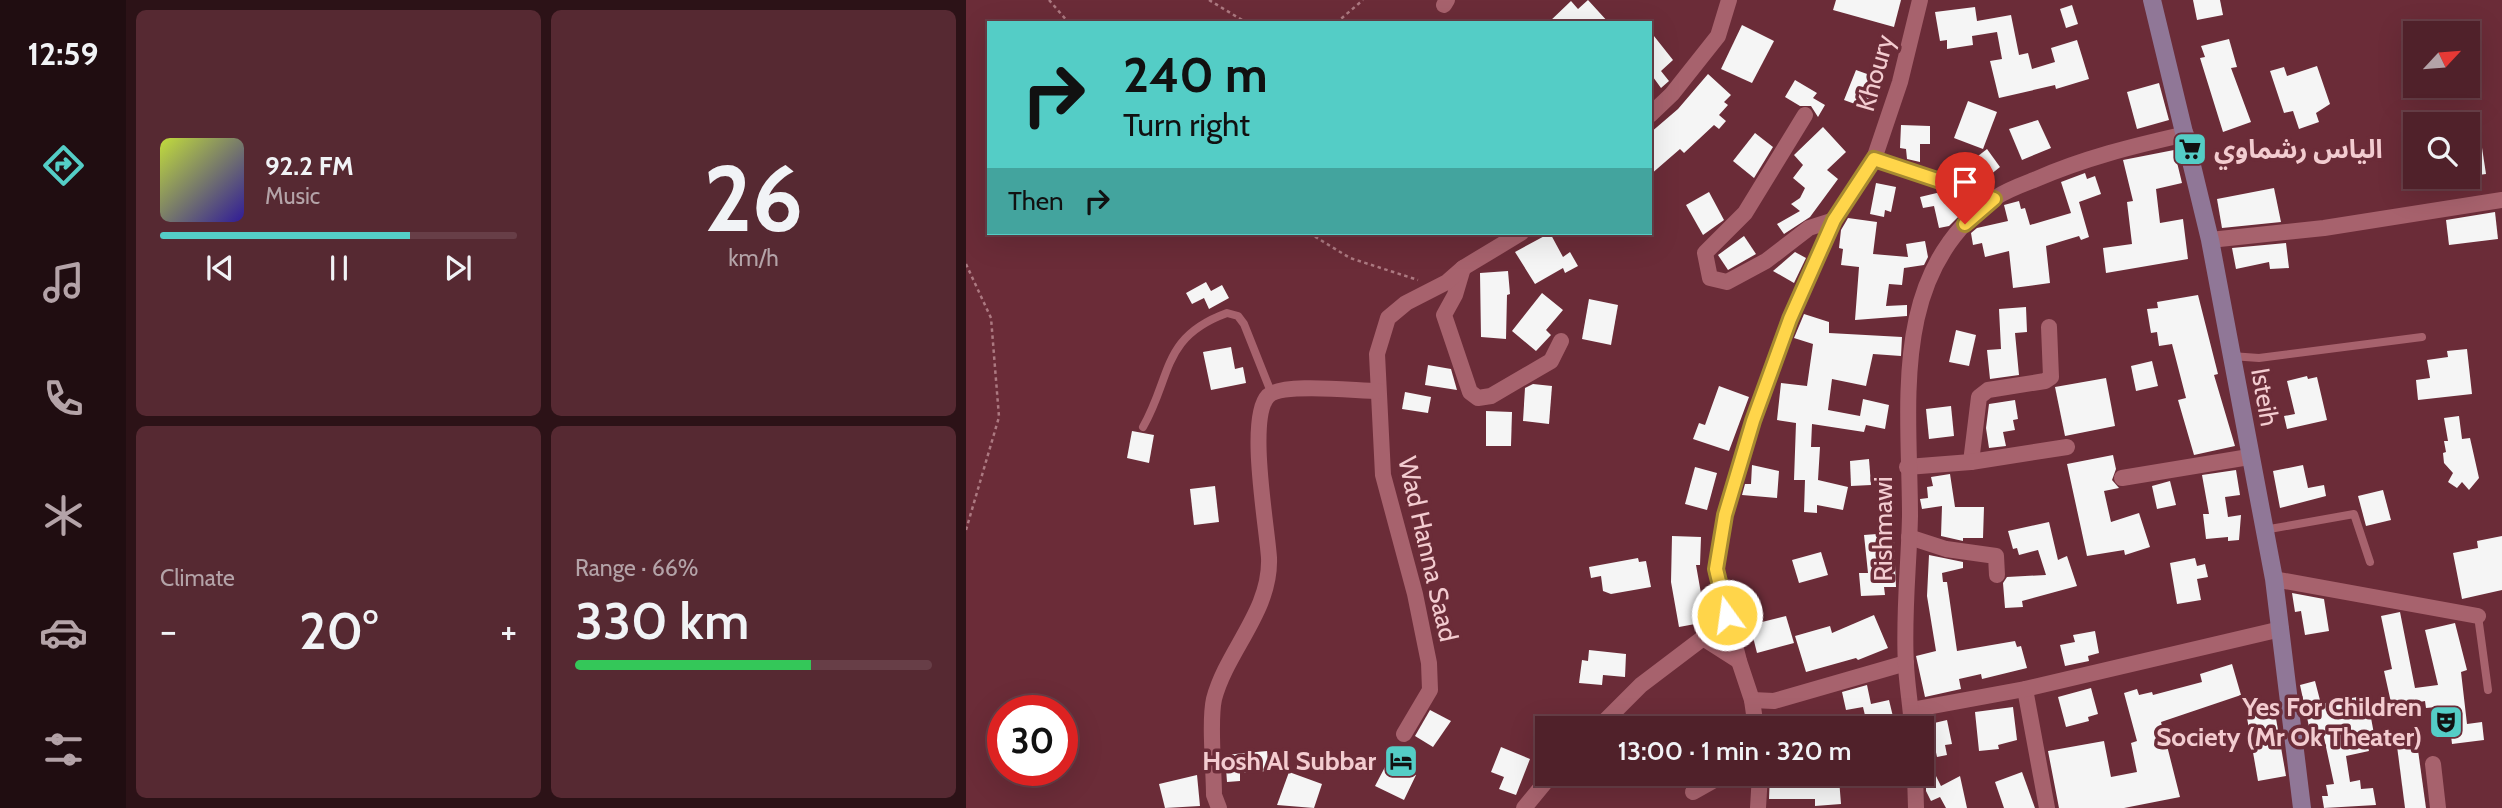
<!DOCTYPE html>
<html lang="en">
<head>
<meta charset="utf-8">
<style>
  :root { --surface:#50212a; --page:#562932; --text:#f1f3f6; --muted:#b4a3a8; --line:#673e47; --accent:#54cdc6 }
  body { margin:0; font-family:Cabin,"Noto Sans Arabic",sans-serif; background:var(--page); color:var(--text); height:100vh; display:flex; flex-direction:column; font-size:26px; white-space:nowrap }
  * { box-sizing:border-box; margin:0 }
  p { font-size:23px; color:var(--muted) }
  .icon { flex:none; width:38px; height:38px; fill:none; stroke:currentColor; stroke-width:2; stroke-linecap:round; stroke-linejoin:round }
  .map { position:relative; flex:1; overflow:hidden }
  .panel { display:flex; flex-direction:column; gap:10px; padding:10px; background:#2c1217; width:840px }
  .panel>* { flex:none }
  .guide { position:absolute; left:21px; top:21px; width:665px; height:214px; border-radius:0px; box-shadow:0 7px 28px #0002,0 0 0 2px var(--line); background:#54cdc6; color:#111; overflow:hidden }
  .needle { width:46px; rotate:64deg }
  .buttons { position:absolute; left:1437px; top:21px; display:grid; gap:14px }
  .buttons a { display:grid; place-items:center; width:77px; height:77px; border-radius:0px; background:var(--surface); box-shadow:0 7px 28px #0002,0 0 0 2px var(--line); font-size:35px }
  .speed { position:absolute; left:21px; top:695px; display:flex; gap:14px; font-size:35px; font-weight:700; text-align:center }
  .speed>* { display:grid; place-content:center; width:91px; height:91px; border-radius:50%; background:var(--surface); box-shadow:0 7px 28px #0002,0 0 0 2px var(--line); line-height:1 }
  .speed .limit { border:10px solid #d22; background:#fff; color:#111 }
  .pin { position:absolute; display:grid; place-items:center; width:60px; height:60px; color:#fff; margin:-72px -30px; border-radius:50% 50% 50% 0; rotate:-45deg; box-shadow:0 0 7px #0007 }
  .pin .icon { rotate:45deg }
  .me { position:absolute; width:77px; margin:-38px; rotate:346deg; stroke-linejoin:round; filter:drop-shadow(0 0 5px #0008) }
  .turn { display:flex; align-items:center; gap:24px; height:147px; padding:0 21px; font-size:32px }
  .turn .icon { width:91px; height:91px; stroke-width:2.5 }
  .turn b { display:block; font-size:49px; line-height:60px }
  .then { display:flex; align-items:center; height:66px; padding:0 21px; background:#0003; gap:14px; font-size:26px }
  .big { font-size:52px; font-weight:600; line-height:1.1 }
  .panel .tile { flex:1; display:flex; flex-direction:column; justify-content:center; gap:10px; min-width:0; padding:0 24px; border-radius:10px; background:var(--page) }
  .panel .dial { align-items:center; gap:0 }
  .dial b { font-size:91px; line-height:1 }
  .song { display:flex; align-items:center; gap:21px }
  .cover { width:84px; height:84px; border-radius:10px; background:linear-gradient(135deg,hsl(70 70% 55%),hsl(250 70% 35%)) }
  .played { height:7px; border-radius:4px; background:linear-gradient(90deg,var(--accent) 70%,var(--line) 70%) }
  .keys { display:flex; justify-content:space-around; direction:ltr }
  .heat { display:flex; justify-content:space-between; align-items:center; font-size:38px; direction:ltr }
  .charge { height:10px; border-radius:5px; background:linear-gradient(90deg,#34c759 66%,var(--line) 0) }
  .panel .tiles { flex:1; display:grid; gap:10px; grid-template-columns:repeat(2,1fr) }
  .trip { position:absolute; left:569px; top:716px; width:399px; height:70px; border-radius:0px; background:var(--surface); box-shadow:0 7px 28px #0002,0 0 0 2px var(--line); font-weight:600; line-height:70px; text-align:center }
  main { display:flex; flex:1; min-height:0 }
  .menu { display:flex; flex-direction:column; width:126px; justify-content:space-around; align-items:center; background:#200d11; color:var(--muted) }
  .menu .icon { width:49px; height:49px }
  .menu .selected { color:var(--accent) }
  .menu b { font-size:32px; color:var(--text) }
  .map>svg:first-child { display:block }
</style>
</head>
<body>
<main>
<nav class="menu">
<b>12:59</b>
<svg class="icon selected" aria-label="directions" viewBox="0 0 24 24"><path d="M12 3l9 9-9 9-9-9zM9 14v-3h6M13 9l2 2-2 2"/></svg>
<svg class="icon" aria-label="music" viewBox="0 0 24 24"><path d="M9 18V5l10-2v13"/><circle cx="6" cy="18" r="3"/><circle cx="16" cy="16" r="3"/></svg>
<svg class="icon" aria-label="phone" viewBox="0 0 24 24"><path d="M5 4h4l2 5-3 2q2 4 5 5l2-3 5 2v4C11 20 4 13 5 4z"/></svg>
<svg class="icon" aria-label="climate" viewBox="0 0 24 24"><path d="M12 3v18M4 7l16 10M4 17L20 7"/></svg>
<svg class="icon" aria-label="car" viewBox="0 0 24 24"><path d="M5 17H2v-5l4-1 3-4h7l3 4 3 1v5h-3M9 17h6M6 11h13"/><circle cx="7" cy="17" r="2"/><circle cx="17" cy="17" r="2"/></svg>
<svg class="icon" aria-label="filters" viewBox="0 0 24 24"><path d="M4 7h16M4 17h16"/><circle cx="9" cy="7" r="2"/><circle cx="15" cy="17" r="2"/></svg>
</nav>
<section class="panel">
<div class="tiles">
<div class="tile">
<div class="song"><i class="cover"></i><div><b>92.2 FM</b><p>Music</p></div></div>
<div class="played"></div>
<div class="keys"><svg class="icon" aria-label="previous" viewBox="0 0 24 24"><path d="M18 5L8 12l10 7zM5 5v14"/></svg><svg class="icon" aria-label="pause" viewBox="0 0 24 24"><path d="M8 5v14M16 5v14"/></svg><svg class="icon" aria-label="next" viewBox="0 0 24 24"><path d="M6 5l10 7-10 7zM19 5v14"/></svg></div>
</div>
<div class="tile dial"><b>26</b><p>km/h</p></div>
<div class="tile"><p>Climate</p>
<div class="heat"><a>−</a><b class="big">20°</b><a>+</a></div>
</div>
<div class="tile"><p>Range · 66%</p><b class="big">330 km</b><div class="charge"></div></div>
</div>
</section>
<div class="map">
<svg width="1536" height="808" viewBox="0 0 1536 808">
  <rect width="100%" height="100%" fill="#6b2c38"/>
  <g fill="#f5f5f5">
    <polygon points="622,0 643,23 582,23 605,1 612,9"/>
    <polygon points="870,0 935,0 928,27 867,10"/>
    <polygon points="1227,0 1254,0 1257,15 1231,20"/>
    <polygon points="1106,5 1112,24 1100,28 1094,9"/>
    <polygon points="1009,7 1011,21 1045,15 1053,55 1062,53 1066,69 1089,62 1085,48 1111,40 1123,79 1090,89 1089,85 1033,98 1024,61 1036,59 1031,32 1006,36 1007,45 981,49 981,40 974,41 969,12"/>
    <polygon points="776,25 808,41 786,83 755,69"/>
    <polygon points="684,31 707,60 695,71 703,81 695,88 687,77 684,79"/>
    <polygon points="1263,39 1271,67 1265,68 1285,122 1257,132 1234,58 1239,57 1235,46"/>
    <polygon points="1351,66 1364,104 1350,113 1353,122 1333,129 1327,111 1318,113 1304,71 1318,67 1321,76"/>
    <polygon points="890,70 915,79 906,102 892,97 889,104 878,100"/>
    <polygon points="742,74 765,95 758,102 762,105 753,115 760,121 753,129 748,125 718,153 714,149 684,175 684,133 712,109"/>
    <polygon points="829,80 851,93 847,98 859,105 852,117 845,106 834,106 819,97"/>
    <polygon points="1193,83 1203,120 1171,129 1161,92"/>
    <polygon points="1002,101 1031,112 1017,149 988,138"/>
    <polygon points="1072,120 1085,148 1056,160 1043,129"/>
    <polygon points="935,125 964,126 964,144 954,144 954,162 941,159 940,149 934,148"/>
    <polygon points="857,127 880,152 861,170 872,179 844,217 818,234 811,224 834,211 825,204 834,198 839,188 827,178 837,165 828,155"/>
    <polygon points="1513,128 1520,174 1505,176 1502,164 1502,129"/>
    <polygon points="789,133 807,147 788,178 767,161"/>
    <polygon points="1021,149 1034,167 1014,183 998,167"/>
    <polygon points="1208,150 1216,183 1190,189 1194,223 1217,219 1222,259 1140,273 1137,248 1166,244 1161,202 1167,201 1157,160"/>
    <polygon points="1119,173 1121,179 1129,176 1135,194 1113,202 1123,237 1115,240 1113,236 1080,246 1084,283 1047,288 1043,251 1019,257 1016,243 1007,245 1005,233 1011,228 1042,221 1038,205 1053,201 1055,209 1059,208 1064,225 1105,213 1095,182"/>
    <polygon points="910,183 930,187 925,212 919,210 918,217 904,214"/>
    <polygon points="1308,188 1315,222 1256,228 1251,199"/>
    <polygon points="743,192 758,220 737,235 720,205"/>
    <polygon points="975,192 978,198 989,197 993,216 983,226 973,228 968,206 957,208 954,197"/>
    <polygon points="1529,212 1532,239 1483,245 1480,220"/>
    <polygon points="882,218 911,222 907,254 942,257 940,244 959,241 962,257 958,265 938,268 936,285 923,284 920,306 941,305 941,316 889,320 893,267 875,265 877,249 873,248 875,230"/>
    <polygon points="584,233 597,257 604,252 612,266 599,273 597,268 569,284 549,252"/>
    <polygon points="778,236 790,254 762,270 752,255"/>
    <polygon points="1320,243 1323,268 1304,269 1303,262 1270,269 1266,248"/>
    <polygon points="829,252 840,258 828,283 807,271"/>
    <polygon points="542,271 544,294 541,295 540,339 515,337 514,273"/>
    <polygon points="240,282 245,291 256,285 263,298 243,309 238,298 226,304 220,293"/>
    <polygon points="576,293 597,310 580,330 585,335 570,351 546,331"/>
    <polygon points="1232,295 1252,374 1248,375 1269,446 1228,455 1212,400 1220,398 1206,344 1193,346 1191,332 1185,333 1181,309 1192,308 1191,302"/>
    <polygon points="623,299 652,305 645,345 616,339"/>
    <polygon points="1060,307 1061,332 1049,333 1053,375 1024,379 1021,350 1035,349 1033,309"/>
    <polygon points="838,314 863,322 863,333 936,337 935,356 907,354 900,386 866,379 862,410 894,416 897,399 923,405 919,429 900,425 898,432 846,424 845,447 854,447 852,480 882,487 877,510 851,505 851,513 838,512 839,480 828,480 830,423 811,420 815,383 841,386 847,344 828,338"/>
    <polygon points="990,330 1010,335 1003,366 983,362"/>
    <polygon points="265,347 269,369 277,367 280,383 245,390 237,352"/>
    <polygon points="1501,349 1506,394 1452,400 1450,380 1464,378 1461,360 1482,357 1481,351"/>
    <polygon points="1186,361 1192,386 1170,391 1165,366"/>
    <polygon points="462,365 485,369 491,390 459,385"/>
    <polygon points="1341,376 1342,379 1351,377 1361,420 1321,429 1318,416 1329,414 1321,381"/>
    <polygon points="1140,378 1149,426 1099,436 1089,387"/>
    <polygon points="567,384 586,386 583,424 557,421 559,388"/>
    <polygon points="753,386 783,397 763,451 727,439 733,423 739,425"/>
    <polygon points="439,392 465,397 462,413 436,409"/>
    <polygon points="1049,400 1052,419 1047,420 1049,430 1037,432 1040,446 1023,448 1020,428 1023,404"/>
    <polygon points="985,406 988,436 963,439 960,409"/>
    <polygon points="520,411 546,412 545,446 520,446"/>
    <polygon points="1493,416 1496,439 1504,438 1513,478 1503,490 1496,482 1491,488 1482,482 1487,473 1478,463 1477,453 1480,452 1478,441 1482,441 1478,418"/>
    <polygon points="166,431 188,435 183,463 161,458"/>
    <polygon points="1147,455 1150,469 1146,480 1153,488 1138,491 1145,522 1173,513 1184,547 1159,555 1158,550 1121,556 1101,464"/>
    <polygon points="903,459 905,485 885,486 884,461"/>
    <polygon points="786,465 813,471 811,498 776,495 779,484 785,484"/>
    <polygon points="1337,465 1342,488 1358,485 1360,496 1314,508 1307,471"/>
    <polygon points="729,467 751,473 741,510 719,504"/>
    <polygon points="1270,470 1274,495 1259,497 1262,517 1275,515 1273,540 1262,541 1262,537 1240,539 1237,514 1243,514 1236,475"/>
    <polygon points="984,474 989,507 1018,507 1017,538 997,538 997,541 975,536 976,506 956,509 954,499 962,498 961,487 967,486 965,477"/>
    <polygon points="1204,481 1210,505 1191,509 1186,486"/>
    <polygon points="249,486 253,522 228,525 224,489"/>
    <polygon points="1417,490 1425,520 1400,526 1392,496"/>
    <polygon points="1083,522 1092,560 1101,556 1111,586 1056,601 1057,607 1039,608 1037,583 1041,577 1080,575 1072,550 1053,555 1051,548 1047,549 1042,531"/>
    <polygon points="924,533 925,541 928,541 930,587 918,587 919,595 895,596 893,573 902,573 898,535"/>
    <polygon points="706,536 735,537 734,565 730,565 740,622 713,627 705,582"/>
    <polygon points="1536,536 1536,590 1496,599 1487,553 1512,548 1511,541"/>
    <polygon points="855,552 862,575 833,583 826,560"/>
    <polygon points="963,555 997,562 997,568 976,573 977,582 981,582 991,651 1049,641 1051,647 1055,646 1061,668 1016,679 1015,674 993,679 995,689 959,697 950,656 970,651 961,596"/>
    <polygon points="672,558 673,562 680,561 685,587 645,594 637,591 635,576 625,578 623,567"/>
    <polygon points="1229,558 1231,566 1239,564 1242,577 1231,579 1235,600 1211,604 1204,563"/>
    <polygon points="1326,593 1358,599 1363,631 1339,635 1335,611 1329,612"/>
    <polygon points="1434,612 1449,688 1472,685 1459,630 1489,623 1501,670 1495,672 1501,724 1516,722 1518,740 1486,744 1484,727 1472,728 1470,707 1460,708 1459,701 1426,707 1418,671 1426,669 1415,616"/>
    <polygon points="908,615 922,648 892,660 890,658 840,672 829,636 864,626 866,633"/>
    <polygon points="820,616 828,643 791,653 784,625"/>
    <polygon points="1129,631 1133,653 1122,656 1123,661 1099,666 1094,645 1109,642 1107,635"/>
    <polygon points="623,650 660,654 659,677 637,675 636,685 613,683 616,660 622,661"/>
    <polygon points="1266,664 1275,695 1195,722 1214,797 1158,808 1093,808 1082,751 1138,741 1145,777 1171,772 1165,743 1171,741 1158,693 1171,689 1173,695 1186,692 1187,695 1236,682 1234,674"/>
    <polygon points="1349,681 1355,704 1391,697 1394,709 1403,707 1408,734 1399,736 1403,751 1380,756 1384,782 1394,780 1395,789 1407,788 1410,805 1358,808 1356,796 1362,796 1360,785 1368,784 1357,733 1345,736 1334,685"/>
    <polygon points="901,685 905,704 923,700 929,725 902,728 897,707 880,710 876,692"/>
    <polygon points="1125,688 1132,714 1122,717 1123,721 1100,727 1092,697"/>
    <polygon points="1047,707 1051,740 1032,745 1033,749 1013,751 1009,712"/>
    <polygon points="1308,707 1320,776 1292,781 1280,712"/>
    <polygon points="464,710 485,721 467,747 449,736"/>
    <polygon points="768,716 772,728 737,728 736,726"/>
    <polygon points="981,720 986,744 979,745 981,755 971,757 964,724"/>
    <polygon points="1451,743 1460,808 1439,808 1431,746"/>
    <polygon points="535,747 564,759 550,795 533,789 538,777 525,772"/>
    <polygon points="301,751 303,771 274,773 274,781 261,782 259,755"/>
    <polygon points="432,766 450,775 438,800 409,786 419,767 429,772"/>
    <polygon points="323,772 356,784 348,808 311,805"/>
    <polygon points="968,772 975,786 994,776 1001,808 980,808 974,797 965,801 960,791 960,776"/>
    <polygon points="1056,772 1069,808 1038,808 1029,782"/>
    <polygon points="804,774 869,774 870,779 873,779 875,804 849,806 849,799 803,799"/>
    <polygon points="231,775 234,806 199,808 193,784"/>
  </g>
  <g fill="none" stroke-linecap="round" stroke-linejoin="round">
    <g stroke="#ac7981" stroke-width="2.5" stroke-dasharray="3.5 3.5" stroke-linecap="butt">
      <polyline points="83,0 103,23"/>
      <polyline points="243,0 281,23"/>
      <polyline points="370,23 397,0"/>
      <polyline points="343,233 384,258 452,280"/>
      <polyline points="0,264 25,318 33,417 0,530"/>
    </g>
    <g stroke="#a7626d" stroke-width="8">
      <polyline points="1265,356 1293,358 1456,337"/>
      <path d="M 177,427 C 206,376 195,337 261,313 L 272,316 L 278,324 L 305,392"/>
      <polyline points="1298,530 1388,514 1404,562"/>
      <polyline points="1512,616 1522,690"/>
    </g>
    <g stroke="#a7626d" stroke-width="16">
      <polyline points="478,5 481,0"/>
      <polyline points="684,115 706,94 752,36 763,0"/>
      <polyline points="839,115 779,213 739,253 744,278 761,282 800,261 843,228 868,220"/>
      <polyline points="908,159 1028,199"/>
      <polyline points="1244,240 1358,228 1536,200"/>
      <polyline points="497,268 489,295 478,315 504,392 512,398 525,396 585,361 595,341"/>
      <polyline points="1005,462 1013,397 1022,390 1079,381 1085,377 1083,327"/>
      <polyline points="941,467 1005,462 1101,447"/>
      <polyline points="1156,478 1283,457"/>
      <polyline points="943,537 980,549 1030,556 1031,575"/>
      <polyline points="1308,579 1512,616"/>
      <polyline points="1059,689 1081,808"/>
      <polyline points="786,700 808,701 940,663"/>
      <polyline points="945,710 1059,689 1315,629"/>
      <polyline points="632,728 675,685 737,638 773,661"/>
      <polyline points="790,728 786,700 773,661 750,570 759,515 787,421 824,319 868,220 908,159 934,82 954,0"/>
      <path d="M 946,728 C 945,707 941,686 940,665 C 937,615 943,565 944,516 C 944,405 922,271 1029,198 C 1041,190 1055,185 1068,180 C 1118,158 1167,146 1220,134"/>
      <polyline points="438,734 464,690 463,663 449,594 417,475 411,354 422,318 440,303 481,282 497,268 555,233"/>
      <polyline points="1467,764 1472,808"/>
      <polyline points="949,774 950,808"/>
      <polyline points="727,792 759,774"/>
      <path d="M 253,808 L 248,795 C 248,770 243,722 248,699 C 261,650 305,611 303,558 C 301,526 281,418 302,396 C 316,382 390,391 412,391"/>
      <polyline points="558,808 586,774"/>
      <polyline points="792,808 794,774"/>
    </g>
    <polyline stroke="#907797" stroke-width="18" points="1186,0 1244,240 1308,579 1336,808"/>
  </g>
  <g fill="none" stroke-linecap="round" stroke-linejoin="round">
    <g stroke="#a68a30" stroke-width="18">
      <polyline id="route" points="761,615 750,569 759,515 787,421 824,319 868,220 908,159 1028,199 999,224"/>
    </g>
    <use href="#route" stroke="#ffd54a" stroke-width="12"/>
  </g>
  <defs>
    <g id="supermarket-square" transform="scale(1.75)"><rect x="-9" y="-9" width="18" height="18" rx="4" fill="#54cdc6" stroke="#6b2c38"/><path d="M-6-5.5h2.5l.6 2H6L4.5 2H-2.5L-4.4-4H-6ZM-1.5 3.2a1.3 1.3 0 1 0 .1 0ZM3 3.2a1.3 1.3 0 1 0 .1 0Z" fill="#111"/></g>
    <g id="theatre-square" transform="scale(1.75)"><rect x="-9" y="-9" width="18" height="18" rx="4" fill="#54cdc6" stroke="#6b2c38"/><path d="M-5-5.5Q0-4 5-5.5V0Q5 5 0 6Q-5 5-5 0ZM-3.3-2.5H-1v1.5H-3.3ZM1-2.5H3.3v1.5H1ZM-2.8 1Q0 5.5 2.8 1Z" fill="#111"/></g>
    <g id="hotel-square" transform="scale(1.75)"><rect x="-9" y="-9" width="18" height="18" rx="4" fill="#54cdc6" stroke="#6b2c38"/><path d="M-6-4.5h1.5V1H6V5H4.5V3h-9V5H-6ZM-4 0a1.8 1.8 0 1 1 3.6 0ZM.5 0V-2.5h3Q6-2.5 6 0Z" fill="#111"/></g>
  </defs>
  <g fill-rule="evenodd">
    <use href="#supermarket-square" x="1224" y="149"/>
    <use href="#theatre-square" x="1480" y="722"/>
    <use href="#hotel-square" x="435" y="761"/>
  </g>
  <g text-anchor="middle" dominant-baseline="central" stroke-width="7" stroke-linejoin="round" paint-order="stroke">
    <g font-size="26" fill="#f3ccd0" stroke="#6b2c38">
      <text transform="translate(909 73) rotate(-74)">Khoury</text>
      <text transform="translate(1299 397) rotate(80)">Isteih</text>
      <text transform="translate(917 529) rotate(-90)">Rishmawi</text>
      <text transform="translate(462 549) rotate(77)">Wad Hanna Saad</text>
    </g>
    <g font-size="26" font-weight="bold" fill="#f3ccd0" stroke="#6b2c38" text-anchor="end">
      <text x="1248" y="149" text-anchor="start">الياس رشماوي</text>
      <text x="1456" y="707">Yes For Children<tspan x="1456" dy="30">Society (Mr Ok Theater)</tspan></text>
      <text x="410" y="761">Hosh Al Subbar</text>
    </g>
  </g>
</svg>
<div class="buttons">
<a><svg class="needle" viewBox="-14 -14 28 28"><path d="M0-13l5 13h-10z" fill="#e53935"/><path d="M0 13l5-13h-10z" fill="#b4a3a8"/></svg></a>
<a><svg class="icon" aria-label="search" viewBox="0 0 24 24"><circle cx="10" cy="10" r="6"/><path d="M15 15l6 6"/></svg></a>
</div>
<div class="speed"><div class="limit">30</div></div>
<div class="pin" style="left:999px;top:224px;background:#d93025"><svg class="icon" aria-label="arrive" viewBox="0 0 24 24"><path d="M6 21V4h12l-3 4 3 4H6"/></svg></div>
<svg class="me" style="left:761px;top:615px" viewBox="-20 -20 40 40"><circle r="17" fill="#ffd54a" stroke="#fff" stroke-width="3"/><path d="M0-11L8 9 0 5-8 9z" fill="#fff"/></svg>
<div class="trip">13:00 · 1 min · 320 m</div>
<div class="guide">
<div class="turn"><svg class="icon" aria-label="right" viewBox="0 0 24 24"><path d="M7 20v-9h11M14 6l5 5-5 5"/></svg><div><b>240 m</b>Turn right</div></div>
<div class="then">Then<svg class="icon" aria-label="right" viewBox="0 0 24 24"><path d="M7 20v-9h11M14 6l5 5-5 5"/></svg></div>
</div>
</div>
</main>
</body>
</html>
